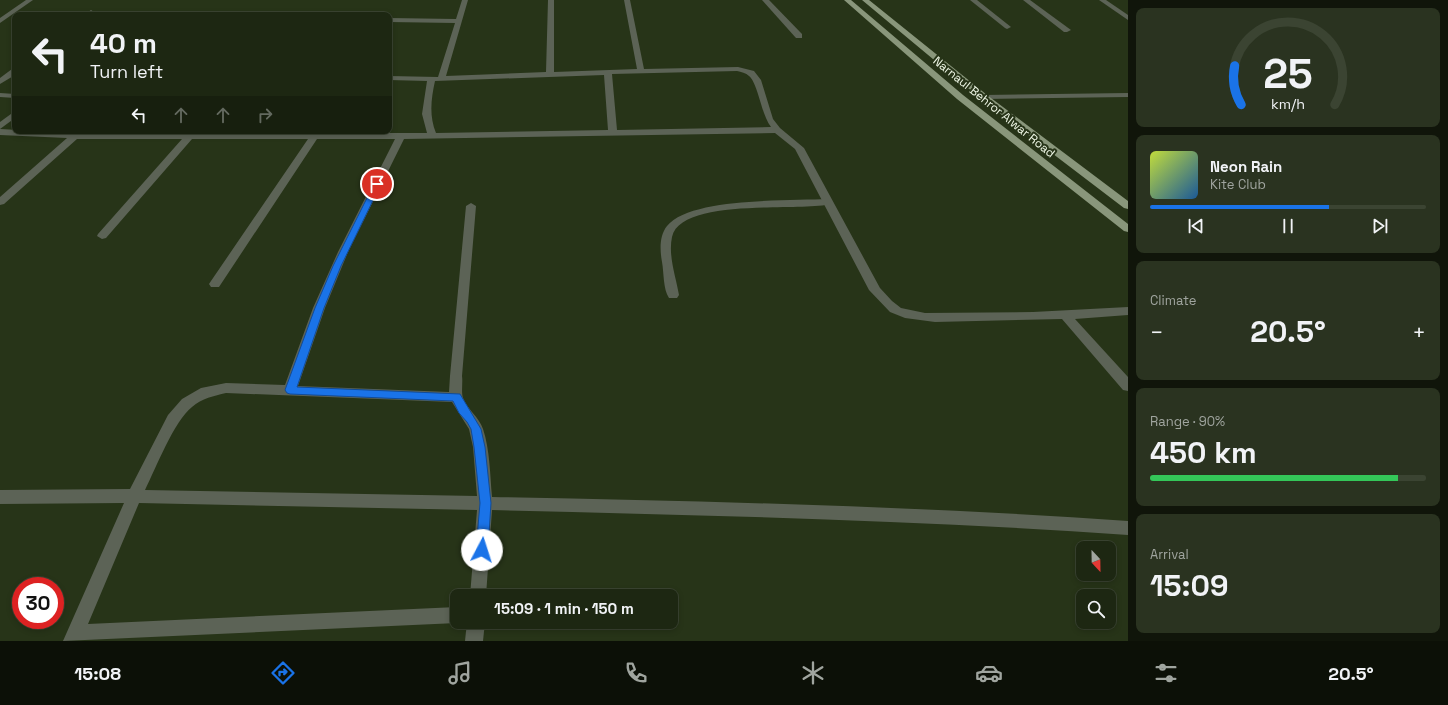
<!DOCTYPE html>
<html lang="en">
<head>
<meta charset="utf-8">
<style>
  :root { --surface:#1d2712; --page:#2a3320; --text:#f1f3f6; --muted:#a0a59f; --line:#3b4432; --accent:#1a73e8 }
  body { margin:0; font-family:"Space Grotesk",sans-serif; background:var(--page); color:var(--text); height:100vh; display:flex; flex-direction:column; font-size:15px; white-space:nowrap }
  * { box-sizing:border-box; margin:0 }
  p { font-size:13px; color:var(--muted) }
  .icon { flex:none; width:22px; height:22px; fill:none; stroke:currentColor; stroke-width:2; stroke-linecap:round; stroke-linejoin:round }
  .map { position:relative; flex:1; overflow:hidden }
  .drawer { display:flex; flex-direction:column; gap:8px; padding:8px; background:#10150a; width:320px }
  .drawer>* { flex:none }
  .hud { position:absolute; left:12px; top:12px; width:380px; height:122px; border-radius:8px; box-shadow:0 2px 6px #0003,0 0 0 1px var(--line); background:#1d2712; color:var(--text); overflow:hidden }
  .needle { width:26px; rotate:158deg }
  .fabs { position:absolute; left:1076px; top:541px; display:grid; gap:8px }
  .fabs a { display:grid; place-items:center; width:40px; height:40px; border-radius:8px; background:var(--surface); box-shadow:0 2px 6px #0003,0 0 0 1px var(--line); font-size:20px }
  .speed { position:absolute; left:12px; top:577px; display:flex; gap:8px; font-size:20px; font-weight:700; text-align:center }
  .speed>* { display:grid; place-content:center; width:52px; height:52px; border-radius:50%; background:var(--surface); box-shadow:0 2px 6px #0003,0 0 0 1px var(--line); line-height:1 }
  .speed .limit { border:6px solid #d22; background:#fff; color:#111 }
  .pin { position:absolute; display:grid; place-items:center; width:34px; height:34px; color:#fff; margin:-17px; border:2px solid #fff; border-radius:50%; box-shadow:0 1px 4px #0007 }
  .me { position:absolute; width:44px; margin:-22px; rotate:5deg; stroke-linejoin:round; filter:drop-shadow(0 0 3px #0008) }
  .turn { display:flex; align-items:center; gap:14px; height:84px; padding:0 12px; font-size:18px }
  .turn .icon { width:52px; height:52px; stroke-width:2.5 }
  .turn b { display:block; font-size:28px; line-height:34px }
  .lanes { display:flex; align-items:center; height:38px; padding:0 12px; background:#0003; justify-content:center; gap:20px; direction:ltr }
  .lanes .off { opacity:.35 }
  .big { font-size:30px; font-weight:700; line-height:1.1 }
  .drawer .card { flex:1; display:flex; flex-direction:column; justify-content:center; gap:6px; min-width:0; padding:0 14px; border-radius:8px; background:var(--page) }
  .drawer .dial { align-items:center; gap:0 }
  .dial svg { height:104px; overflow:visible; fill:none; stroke:var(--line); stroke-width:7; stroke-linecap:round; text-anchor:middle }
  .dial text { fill:var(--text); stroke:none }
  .song { display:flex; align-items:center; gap:12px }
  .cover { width:48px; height:48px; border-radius:6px; background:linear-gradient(135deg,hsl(70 70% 55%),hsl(210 70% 35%)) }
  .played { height:4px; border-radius:2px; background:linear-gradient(90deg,var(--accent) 65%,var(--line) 65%) }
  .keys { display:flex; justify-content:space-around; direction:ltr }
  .heat { display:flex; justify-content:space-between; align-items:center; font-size:22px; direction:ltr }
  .charge { height:6px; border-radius:3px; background:linear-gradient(90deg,#34c759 90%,var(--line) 0) }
  .trip { position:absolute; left:450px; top:589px; width:228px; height:40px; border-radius:8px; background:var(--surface); box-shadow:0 2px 6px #0003,0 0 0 1px var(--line); font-weight:700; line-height:40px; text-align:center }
  .menu { display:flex; height:64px; justify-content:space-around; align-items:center; background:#0c1007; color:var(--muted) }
  .menu .icon { width:28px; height:28px }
  .menu .selected { color:var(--accent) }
  .menu b { font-size:18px; color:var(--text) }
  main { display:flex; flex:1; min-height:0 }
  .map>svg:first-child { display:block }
</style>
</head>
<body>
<main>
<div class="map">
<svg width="1128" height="641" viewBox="0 0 1128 641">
  <rect width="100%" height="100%" fill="#273418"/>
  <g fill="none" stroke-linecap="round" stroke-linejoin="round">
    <path fill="#5c6356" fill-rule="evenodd" d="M 827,199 L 832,202 L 831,204 C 799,212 681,197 672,237 C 668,256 676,277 679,295 L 677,298 L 669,298 C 663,289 664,273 662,262 C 660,251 659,236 667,226 C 690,197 790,201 827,199 Z"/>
    <g fill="#5c6356" fill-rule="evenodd">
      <polygon points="26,0 33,0 0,23 0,18"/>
      <path d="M 462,0 L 468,0 L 446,76 L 546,72 L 548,0 L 554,0 L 554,72 L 637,69 L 624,0 L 630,0 L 644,69 L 738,67 L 754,71 L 761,80 L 773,119 L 780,128 L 804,148 L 880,288 L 892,301 L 901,308 L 925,313 L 1033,312 L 1128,307 L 1128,315 L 1075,319 L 1128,377 L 1128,391 L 1123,390 L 1062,319 L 935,322 L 905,318 L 890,312 L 869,290 L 795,149 L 775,133 L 404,139 L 348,252 L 325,308 L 298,386 L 449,392 L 450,376 L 466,206 L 471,203 L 476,206 L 462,376 C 463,382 461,392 463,398 C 467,409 479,417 483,429 C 490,450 490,475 492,497 C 704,501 916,506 1128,521 L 1128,535 C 916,520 704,515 492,510 L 486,596 L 470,596 L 477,510 L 139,503 L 88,624 L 457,607 L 457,622 L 461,622 L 457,623 L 63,641 L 124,503 L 0,504 L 0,490 L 130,489 L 168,415 L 182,399 L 201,388 L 226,383 L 285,385 L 313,308 L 338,252 L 395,139 L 317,139 L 219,287 L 211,287 L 209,284 L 211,281 L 308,139 L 192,139 L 106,238 L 102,239 L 97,236 L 98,234 L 182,139 L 77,139 L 4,204 L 0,205 L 0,197 L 67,138 L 0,135 L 0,129 L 75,133 L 427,133 L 422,114 L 427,81 L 389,80 L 389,76 L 438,77 L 455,23 L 389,22 L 389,18 L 456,19 ZM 737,71 C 741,72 746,73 749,76 C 758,83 761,114 771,127 L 617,130 L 612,74 ZM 604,75 L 608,130 L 436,133 C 429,116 431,99 435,81 ZM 226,393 L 452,402 L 469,429 L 473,447 L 477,496 L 145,490 C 156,468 174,421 192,407 C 202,398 214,396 226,393 Z"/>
      <polygon points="762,0 769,0 802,34 802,38 796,38"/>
      <polygon points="970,0 977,0 1011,27 1007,29 1005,28"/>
      <polygon points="1023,0 1030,0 1071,30 1067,32 1064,32"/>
      <polygon points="1099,0 1106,0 1128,15 1128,20"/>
      <polygon points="91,10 94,12 91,15 84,15"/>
      <polygon points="12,69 15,69 15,75 0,84 0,78"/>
      <polygon points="0,93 15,94 15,98 0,97"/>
      <polygon points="1128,93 1128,97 984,99 980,97 984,95"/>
      <polygon points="15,111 15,118 0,129 0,122"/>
      <polygon points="467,622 485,622 483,641 465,641"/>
    </g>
    <g fill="#89967b" fill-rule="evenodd">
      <polygon points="844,0 851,0 963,95 1128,224 1128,232 1124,231 957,99"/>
      <polygon points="862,0 869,0 987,95 1128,201 1128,209 1124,208 981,99"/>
    </g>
  </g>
  <polygon fill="#1a73e8" stroke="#114b97" points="377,181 381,184 341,266 324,308 297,387 460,394 481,429 485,447 491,503 488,550 486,554 482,555 477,554 476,550 480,503 474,447 471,429 467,422 459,413 453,401 290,394 287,393 285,390 315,308 333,266 374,184"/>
  <g text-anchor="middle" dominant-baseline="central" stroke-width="4" stroke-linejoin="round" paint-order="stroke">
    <g font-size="12" fill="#eff7e6" stroke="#273418">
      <text transform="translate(994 107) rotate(39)">Narnaul Behror Alwar Road</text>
    </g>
  </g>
</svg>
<div class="fabs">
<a><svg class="needle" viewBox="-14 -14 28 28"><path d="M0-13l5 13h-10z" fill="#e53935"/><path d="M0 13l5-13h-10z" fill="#a0a59f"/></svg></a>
<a><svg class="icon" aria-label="search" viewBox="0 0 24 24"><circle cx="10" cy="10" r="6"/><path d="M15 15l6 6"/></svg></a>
</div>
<div class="speed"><div class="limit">30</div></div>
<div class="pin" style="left:377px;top:184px;background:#d93025"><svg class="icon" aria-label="arrive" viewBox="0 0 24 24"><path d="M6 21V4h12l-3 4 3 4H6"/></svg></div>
<svg class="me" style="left:482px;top:550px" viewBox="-20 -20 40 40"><circle r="19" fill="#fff"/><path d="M0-13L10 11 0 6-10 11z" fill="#1a73e8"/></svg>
<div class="trip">15:09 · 1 min · 150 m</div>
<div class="hud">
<div class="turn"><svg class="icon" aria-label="left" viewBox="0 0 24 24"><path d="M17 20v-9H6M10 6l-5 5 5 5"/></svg><div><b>40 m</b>Turn left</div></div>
<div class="lanes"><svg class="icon" aria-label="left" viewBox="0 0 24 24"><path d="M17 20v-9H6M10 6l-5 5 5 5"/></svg><svg class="icon off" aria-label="ahead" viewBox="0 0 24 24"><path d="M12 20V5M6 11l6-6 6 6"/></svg><svg class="icon off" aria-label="ahead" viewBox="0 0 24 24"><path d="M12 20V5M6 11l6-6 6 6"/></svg><svg class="icon off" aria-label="right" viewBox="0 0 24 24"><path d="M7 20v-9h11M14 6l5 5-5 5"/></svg></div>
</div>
</div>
<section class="drawer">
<div class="card dial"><svg viewBox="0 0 100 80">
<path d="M14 69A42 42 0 1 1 86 69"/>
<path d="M14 69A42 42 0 0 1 9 39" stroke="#1a73e8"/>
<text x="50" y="56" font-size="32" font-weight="700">25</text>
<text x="50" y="72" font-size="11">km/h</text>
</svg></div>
<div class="card">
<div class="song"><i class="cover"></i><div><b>Neon Rain</b><p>Kite Club</p></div></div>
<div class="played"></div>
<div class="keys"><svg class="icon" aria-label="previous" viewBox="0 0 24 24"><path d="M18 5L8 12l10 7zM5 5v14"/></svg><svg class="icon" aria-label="pause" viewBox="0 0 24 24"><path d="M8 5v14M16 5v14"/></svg><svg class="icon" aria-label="next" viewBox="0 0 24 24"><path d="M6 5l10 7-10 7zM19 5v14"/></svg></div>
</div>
<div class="card"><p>Climate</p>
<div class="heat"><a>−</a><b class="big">20.5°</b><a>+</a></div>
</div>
<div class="card"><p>Range · 90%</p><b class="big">450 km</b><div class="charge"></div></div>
<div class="card"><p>Arrival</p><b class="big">15:09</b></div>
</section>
</main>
<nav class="menu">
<b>15:08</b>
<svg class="icon selected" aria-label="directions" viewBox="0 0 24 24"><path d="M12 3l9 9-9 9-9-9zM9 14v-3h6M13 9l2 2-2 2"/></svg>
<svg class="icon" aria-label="music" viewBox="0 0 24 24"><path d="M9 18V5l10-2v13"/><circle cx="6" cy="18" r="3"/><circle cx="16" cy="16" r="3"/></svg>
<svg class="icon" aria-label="phone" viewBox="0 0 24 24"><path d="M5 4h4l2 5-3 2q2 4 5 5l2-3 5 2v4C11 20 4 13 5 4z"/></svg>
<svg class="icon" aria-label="climate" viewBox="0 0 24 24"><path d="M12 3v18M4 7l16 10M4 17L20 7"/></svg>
<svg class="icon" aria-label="car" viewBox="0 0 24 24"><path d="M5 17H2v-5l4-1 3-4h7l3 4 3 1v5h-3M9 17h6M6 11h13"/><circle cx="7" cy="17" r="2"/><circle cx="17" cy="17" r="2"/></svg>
<svg class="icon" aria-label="filters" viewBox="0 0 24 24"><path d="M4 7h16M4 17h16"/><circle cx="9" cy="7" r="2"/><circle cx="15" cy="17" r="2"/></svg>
<b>20.5°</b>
</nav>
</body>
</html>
